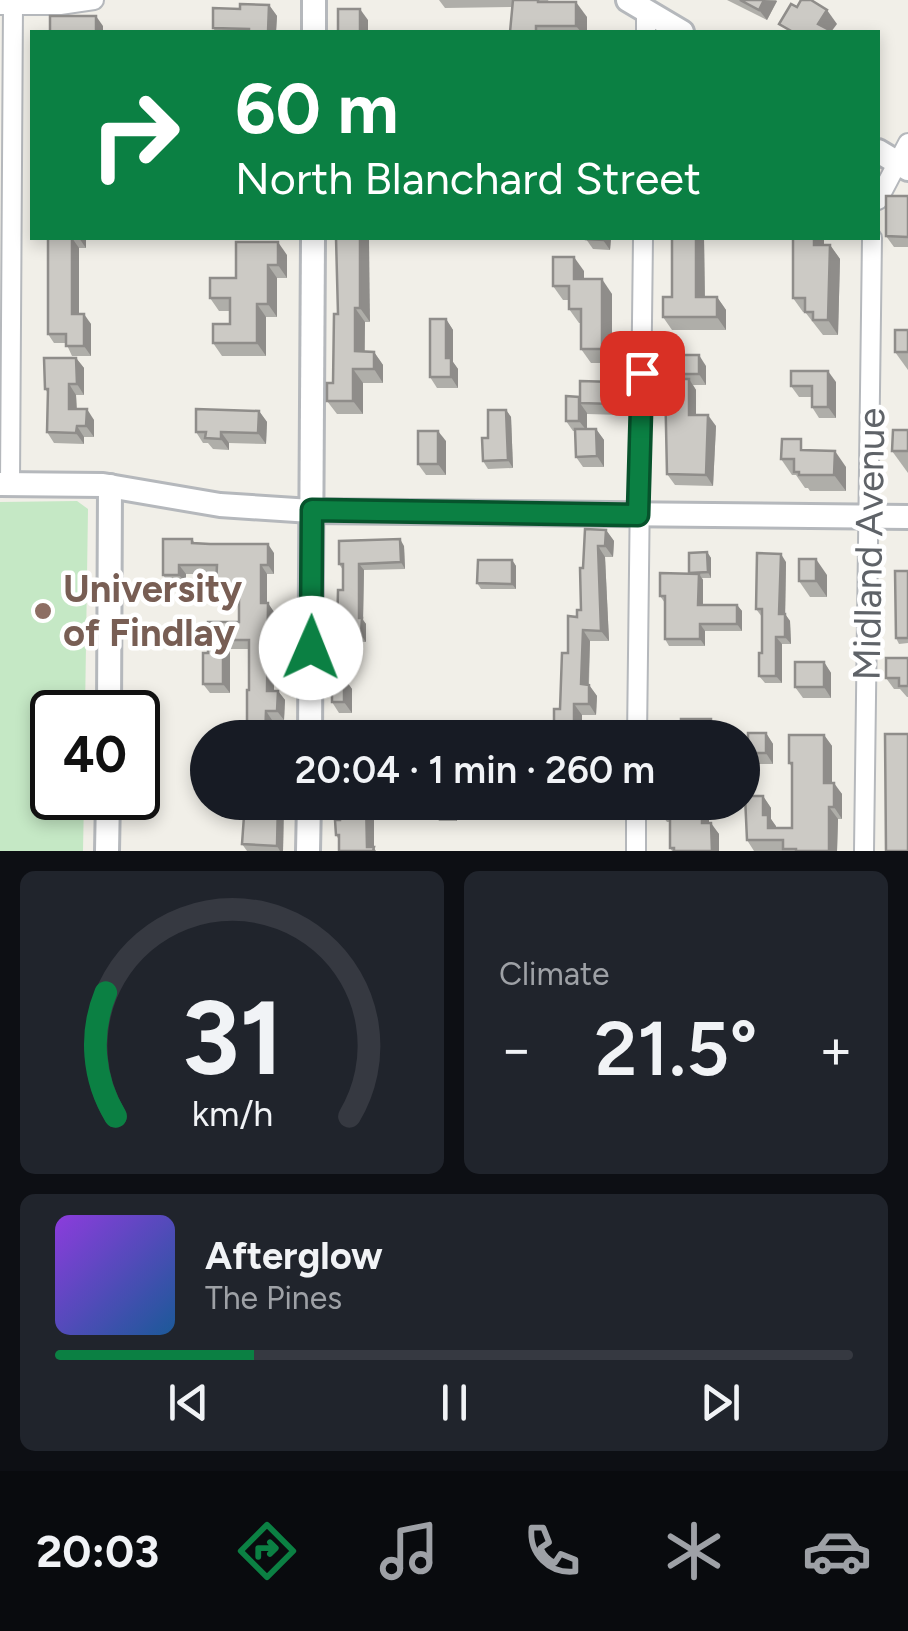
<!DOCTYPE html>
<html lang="en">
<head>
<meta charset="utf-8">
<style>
  :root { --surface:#171b24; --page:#20242c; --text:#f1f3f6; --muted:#9ea1a6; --line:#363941; --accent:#0b8043 }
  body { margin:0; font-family:Figtree,sans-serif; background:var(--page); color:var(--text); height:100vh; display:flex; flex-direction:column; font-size:38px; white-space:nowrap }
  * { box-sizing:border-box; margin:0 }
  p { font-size:32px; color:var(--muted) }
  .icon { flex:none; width:55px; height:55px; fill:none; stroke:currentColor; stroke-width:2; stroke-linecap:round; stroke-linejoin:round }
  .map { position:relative; height:851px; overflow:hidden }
  .side { display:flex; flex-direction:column; gap:20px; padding:20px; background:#0d0f14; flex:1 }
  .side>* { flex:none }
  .top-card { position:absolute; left:30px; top:30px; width:850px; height:210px; border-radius:0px; box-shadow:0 5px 15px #0003; background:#0b8043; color:#fff; overflow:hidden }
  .speed { position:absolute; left:30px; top:690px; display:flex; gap:20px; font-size:50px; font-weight:700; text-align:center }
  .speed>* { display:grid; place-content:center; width:130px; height:130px; border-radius:50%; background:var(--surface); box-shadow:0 5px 15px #0003; line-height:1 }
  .speed .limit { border:5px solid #111; border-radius:15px; background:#fff; color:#111 }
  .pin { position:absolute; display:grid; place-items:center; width:85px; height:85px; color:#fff; margin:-42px; border-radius:20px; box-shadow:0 5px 15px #0006 }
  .me { position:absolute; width:110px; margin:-55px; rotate:1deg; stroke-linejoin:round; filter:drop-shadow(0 0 8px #0008) }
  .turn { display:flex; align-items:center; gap:35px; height:210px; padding:0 40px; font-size:45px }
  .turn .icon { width:130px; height:130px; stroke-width:2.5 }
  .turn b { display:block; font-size:70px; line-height:85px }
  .big { font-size:75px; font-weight:600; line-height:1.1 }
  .side .tile { flex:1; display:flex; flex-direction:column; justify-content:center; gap:15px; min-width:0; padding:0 35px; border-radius:15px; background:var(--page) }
  .side .dial { align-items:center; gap:0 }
  .dial svg { height:260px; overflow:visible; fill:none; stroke:var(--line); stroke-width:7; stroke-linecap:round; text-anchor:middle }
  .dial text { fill:var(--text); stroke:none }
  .song { display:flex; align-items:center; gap:30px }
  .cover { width:120px; height:120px; border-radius:15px; background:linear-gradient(135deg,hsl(270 70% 55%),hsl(210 70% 35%)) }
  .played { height:10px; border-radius:5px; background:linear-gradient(90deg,var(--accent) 25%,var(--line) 25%) }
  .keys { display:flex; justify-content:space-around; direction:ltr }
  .heat { display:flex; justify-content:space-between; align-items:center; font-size:55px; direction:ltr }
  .side .tiles { flex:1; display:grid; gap:20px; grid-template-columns:1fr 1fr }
  .tile:last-child { grid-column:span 2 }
  .trip { position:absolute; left:190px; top:720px; width:570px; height:100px; border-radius:50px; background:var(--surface); box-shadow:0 5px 15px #0003; font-weight:600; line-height:100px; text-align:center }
  .dock { display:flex; height:160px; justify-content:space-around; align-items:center; background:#090b0e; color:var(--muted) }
  .dock .icon { width:70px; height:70px }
  .dock .selected { color:var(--accent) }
  .dock b { font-size:45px; color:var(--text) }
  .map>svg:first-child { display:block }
</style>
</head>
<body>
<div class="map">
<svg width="908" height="851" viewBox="0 0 908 851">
  <rect width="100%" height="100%" fill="#f1efe8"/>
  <polygon fill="#c5e8c5" points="77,501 88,509 85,712 52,712 52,798 84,798 83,851 0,851 0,502"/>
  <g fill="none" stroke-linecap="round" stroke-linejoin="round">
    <g stroke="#b5b8bc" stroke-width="22">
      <g id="minor">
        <polyline points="0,5 60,5 94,0"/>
        <polyline points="646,32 646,11"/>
        <polyline points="878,200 908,143"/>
        <polyline points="10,484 13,5"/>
        <polyline points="637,738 643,238"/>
        <polyline points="636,851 636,802"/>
        <polyline points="864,851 872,238"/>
      </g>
    </g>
    <g stroke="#b5b8bc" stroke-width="28">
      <g id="tertiary">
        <polyline points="628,0 682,32"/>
        <polyline points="314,32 314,0"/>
        <polyline points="878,151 908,169"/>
        <polyline points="0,484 103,485 220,505 311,511 908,517"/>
        <polyline points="109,712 110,486"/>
        <polyline points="310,738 313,238"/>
        <polyline points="107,851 108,798"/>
        <polyline points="308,851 309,802"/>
      </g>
    </g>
    <use href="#minor" stroke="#fff" stroke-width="18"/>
    <use href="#tertiary" stroke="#fff" stroke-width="22"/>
  </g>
  <g fill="#afaea9">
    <polygon points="439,0 548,0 549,2 587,17 587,32 510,32 513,7 445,8"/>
    <polygon points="727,0 776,0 777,1 767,20"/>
    <polygon points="269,5 277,16 276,32 216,32 213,28 240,9"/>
    <polygon points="908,196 908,247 894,247 886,236"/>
    <polygon points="48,238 86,238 86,248 79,248 79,314 91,324 91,356 72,356 66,343 54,343 48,334"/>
    <polygon points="336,238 370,322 365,322 365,351 374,352 383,365 383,383 363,383 363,414 337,414 327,401 333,383 338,314"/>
    <polygon points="611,238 610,250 593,249 586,239"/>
    <polygon points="672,238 704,238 705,297 717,297 726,310 726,330 672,330 663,317 672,297"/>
    <polygon points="824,245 830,245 840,259 838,335 823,335 805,312 803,312 793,298"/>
    <polygon points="287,255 287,278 277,278 277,317 266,317 266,356 222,356 213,343 230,324 230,311 219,311 210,298 236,278"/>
    <polygon points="584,271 584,279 612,294 612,363 591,363 581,349 581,323 579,323 569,309 569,300 563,300 553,286"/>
    <polygon points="446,319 453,330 453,362 458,369 458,388 437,388 430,377"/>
    <polygon points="908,330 908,370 895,352"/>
    <polygon points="76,358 84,368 84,395 76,395 77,409 94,420 94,437 84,437 84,444 54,443 47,432 48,393 45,389"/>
    <polygon points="706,366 706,385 693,385 696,390 696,415 716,426 713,486 675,485 667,474 683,379 680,374"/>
    <polygon points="836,382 836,418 819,418 812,407 812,397 799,397 791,386"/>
    <polygon points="622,393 622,415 587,414 587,413 587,429 596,429 604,440 604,467 583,467 576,457 575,431 573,431 566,421 579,397"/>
    <polygon points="506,410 511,417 513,468 488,469 483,461 488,438"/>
    <polygon points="259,411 267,422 266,444 229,443 229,450 213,449 208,443 203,443 196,432"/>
    <polygon points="908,430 908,473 892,451"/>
    <polygon points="446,441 446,475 426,475 418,464"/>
    <polygon points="808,450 846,467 846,491 810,491 808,488 805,488 796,475 792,475 781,459"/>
    <polygon points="606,530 614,541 613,557 605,557 609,641 590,641 589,685 597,696 596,715 582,715 582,737 602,737 560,738 554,730 560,709 568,653 577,617 581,610 583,568"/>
    <polygon points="192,539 195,543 274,553 274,574 267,574 267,603 274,612 274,691 278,691 285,700 284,720 272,720 272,738 247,738 249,690 249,649 230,649 230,693 210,693 203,684 208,653 239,622 239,596 223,596 216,587 217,574 186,574 186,584 169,584 163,575"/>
    <polygon points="404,546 405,569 364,570 363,620 366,624 366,642 341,641 337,635 343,590 343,570 339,564"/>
    <polygon points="707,552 711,558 711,578 702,578 703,580 703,605 737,605 742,611 742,631 705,631 705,646 669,646 665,639 665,603 660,596 690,573"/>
    <polygon points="512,560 516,566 516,589 481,589 477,583"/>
    <polygon points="786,562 785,614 790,621 791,644 782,644 782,683 765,683 759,676 762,653 762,617 756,609"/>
    <polygon points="908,571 908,643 899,644 896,638"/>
    <polygon points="827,575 827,597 810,597 799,581"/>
    <polygon points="908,658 908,697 907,697 900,689 894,689 886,678"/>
    <polygon points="824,662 831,673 831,698 803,698 795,687"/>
    <polygon points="344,678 352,689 352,713 339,713 332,702"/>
    <polygon points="766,733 773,744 773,764 755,764 748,753"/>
    <polygon points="824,735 832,746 832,783 842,794 842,819 838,819 837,851 754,851 747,840 763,796 771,808 771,819 776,828 792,828 792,767 789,763"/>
    <polygon points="245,802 284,802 283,851 247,851 242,844"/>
    <polygon points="340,802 388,802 387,813 374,813 374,848 339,840 336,835 340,820"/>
    <polygon points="457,802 457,821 439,821 432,810"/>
    <polygon points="525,802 610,802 610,819 571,818 565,809 529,808"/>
    <polygon points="709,802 709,823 719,834 719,851 672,851 670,848 670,822 667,822 659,811"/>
  </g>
  <g fill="#8f8d8a">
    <polygon points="764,0 777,1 767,20 759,10"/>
    <polygon points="576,2 587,17 587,32 581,32 576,26"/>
    <polygon points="269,5 277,16 276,32 268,32"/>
    <polygon points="360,9 368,20 368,32 360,32"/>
    <polygon points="827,10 837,24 831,32 818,24"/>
    <polygon points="96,16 103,26 103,32 96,32"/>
    <polygon points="72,238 79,248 79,324 72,314"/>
    <polygon points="79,238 86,238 86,248"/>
    <polygon points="360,238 369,238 370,322 360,308"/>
    <polygon points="603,238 611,238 610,250 603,240"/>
    <polygon points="696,238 704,238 705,310 696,297"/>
    <polygon points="814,238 824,238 824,259 814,245"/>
    <polygon points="278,242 287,255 287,278 278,265"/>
    <polygon points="830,245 840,259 838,335 828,320"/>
    <polygon points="574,257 584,271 584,294 574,279"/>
    <polygon points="268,265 277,278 277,317 268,304"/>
    <polygon points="602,279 612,294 612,363 602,349"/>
    <polygon points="717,297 726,310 726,330 717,317"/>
    <polygon points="257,304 266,317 266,356 257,343"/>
    <polygon points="355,308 365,322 364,365 355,351"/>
    <polygon points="84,314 91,324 91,356 84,346"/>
    <polygon points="446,319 453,330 453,362 458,369 458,388 451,377 446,358"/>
    <polygon points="374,352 383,365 383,383 374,369"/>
    <polygon points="699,355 706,366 706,385 699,374"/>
    <polygon points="76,358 84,368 84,395 77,384"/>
    <polygon points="353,369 363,383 363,414 353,401"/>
    <polygon points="828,371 836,382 836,418 828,407"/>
    <polygon points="689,379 696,390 696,426 689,415"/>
    <polygon points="615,382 622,393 622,415 614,404"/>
    <polygon points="69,384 76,395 77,420 69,409"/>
    <polygon points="580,403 587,413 587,431 579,421"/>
    <polygon points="87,409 94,420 94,437 86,426"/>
    <polygon points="506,410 511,417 513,468 508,460"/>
    <polygon points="259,411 267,422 266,444 258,433"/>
    <polygon points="708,415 716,426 713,486 706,475"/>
    <polygon points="77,426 84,437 84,444 76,433"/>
    <polygon points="596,429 604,440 604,467 597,456"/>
    <polygon points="438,431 446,441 446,475 438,464"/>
    <polygon points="221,432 229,443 229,450 221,439"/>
    <polygon points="835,451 846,467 846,491 834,475"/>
    <polygon points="606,530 614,541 613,557 605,546"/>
    <polygon points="400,539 404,546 405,569 401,562"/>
    <polygon points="268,544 274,553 274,574 268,565"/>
    <polygon points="598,546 605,557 609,641 601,631"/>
    <polygon points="707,552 711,558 711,578 708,572"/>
    <polygon points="781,554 786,562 785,622 779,614"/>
    <polygon points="816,559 827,575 827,597 816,581"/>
    <polygon points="512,560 516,566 516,589 512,584"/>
    <polygon points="359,564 364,570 363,620 366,624 366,642 361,635 359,618"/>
    <polygon points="179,565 186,574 186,584 179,575"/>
    <polygon points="261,565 267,574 267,612 261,603"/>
    <polygon points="699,574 703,580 703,611 698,605"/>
    <polygon points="268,603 274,612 274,700 267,691"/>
    <polygon points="737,605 742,611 742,631 737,624"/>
    <polygon points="785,614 790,621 791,644 785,637"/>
    <polygon points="700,624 705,631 705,646 700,639"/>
    <polygon points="583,630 590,641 588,695 581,684"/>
    <polygon points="776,637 782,644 782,683 776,676"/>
    <polygon points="223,640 230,649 230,693 223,684"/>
    <polygon points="824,662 831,673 831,698 824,687"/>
    <polygon points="344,678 352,689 352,713 344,702"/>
    <polygon points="589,685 597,696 596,715 589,704"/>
    <polygon points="278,691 285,700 284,720 277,711"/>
    <polygon points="574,704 582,715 582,738 580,738 574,730"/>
    <polygon points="266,711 272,720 272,738 265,738"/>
    <polygon points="711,719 722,735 722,738 711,738"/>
    <polygon points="766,733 773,744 773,764 766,753"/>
    <polygon points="824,735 832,746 832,794 824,783"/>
    <polygon points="834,783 842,794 842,819 834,807"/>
    <polygon points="763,796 771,808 771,819 776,826 776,839 768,828 763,815"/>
    <polygon points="278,802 284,802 283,851 280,851 277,846"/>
    <polygon points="366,802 374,813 374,848 376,851 369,851 367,847"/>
    <polygon points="380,802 388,802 387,813"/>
    <polygon points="449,802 457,802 457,821 449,810"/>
    <polygon points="602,802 610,802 610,819 602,808"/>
    <polygon points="702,802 709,802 709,834 702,823"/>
    <polygon points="829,807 838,819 837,851 829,851"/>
    <polygon points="711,823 719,834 719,851 712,851"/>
  </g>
  <g fill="#cccac5" stroke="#8f8d8a" stroke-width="2.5">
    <polygon points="513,0 538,0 538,2 576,2 576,26 536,26 536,32 510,32"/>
    <polygon points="740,0 764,0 759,10"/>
    <polygon points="801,0 811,0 827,10 818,24 833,32 793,32 779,24 791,4 797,7"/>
    <polygon points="240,4 269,5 268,32 249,32 249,29 213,28 213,8 240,9"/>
    <rect x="338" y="9" width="22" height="23"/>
    <rect x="50" y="16" width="46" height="16"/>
    <polygon points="886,196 908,196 908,237 886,236"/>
    <polygon points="48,238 79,238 72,238 72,314 84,314 84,346 66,346 66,334 48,334"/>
    <polygon points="336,238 360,238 360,308 355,308 355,351 374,352 374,369 353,369 353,401 327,401 327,383 333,383 334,314 338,314"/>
    <polygon points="586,238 603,238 603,240 586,239"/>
    <polygon points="672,238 696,238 696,297 717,297 717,317 663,317 663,297 672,297"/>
    <polygon points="793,238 814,238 814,245 830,245 828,320 813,320 813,312 805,312 805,298 793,298"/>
    <polygon points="236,242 278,242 278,265 268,265 268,304 257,304 257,343 213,343 213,324 230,324 230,298 210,298 210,278 236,278"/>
    <polygon points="553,257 574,257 574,279 602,279 602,349 581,349 581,309 569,309 569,286 553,286"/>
    <polygon points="430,319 446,319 446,358 451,358 451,377 430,377"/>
    <rect x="895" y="330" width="13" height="22"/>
    <rect x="680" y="355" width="19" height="19"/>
    <polygon points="44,358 76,358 77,384 69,384 69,409 87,409 86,426 77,426 76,433 47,432 48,389 45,389"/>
    <polygon points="791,371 828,371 828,407 812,407 812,386 791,386"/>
    <polygon points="665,379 689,379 689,415 708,415 706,475 667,474"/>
    <polygon points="580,381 615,382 614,404 580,403"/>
    <polygon points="566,396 579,397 579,421 566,421"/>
    <polygon points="196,409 259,411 258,433 221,432 221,439 205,438 206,432 196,432"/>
    <polygon points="488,410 506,410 508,460 483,461 482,438 488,438"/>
    <polygon points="575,429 596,429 597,456 576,457"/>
    <polygon points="893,430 908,430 908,451 892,451"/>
    <rect x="418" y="431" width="20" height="33"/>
    <polygon points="782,439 801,439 801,450 835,451 834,475 799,475 799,472 794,472 794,459 781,459"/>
    <polygon points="585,529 606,530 605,546 598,546 601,631 583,630 581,684 589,685 589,704 574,704 574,730 554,730 554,709 560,709 562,653 568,653 568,616 577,617 577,610 581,610 580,568 583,568"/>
    <polygon points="163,539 192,539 192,543 210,544 268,544 268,565 261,565 261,603 268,603 267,691 278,691 277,711 266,711 265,738 247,738 247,690 249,690 249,640 223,640 223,684 203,684 203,653 208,653 208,622 239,622 239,587 216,587 217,565 179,565 179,575 163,575"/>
    <polygon points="400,539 401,562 359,564 359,618 362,618 361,635 337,635 338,590 343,590 343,564 339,564 339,541"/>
    <polygon points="707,552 708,572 689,573 689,553"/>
    <polygon points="757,553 781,554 779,614 785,614 785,637 776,637 776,676 759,676 759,653 762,653 762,609 756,609"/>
    <rect x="799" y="559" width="17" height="22"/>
    <polygon points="478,560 512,560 512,584 477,583"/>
    <polygon points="895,571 908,571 908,638 896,638"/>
    <polygon points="660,573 699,574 698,605 737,605 737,624 700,624 700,639 665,639 665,596 660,596"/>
    <polygon points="886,658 908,658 908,686 899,686 899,678 886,678"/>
    <rect x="795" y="662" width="29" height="25"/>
    <rect x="332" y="678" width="12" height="24"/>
    <polygon points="681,719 711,719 711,738 662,738 662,723 681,723"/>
    <polygon points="390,723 432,724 432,730 447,730 447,738 390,738"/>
    <rect x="748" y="733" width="18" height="20"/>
    <polygon points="885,734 908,734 908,851 886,851"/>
    <polygon points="789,735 824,735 824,783 834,783 834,807 829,807 829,851 796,851 796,849 783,849 783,840 747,840 745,796 763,796 763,815 768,815 768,828 792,828 792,763 789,763"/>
    <polygon points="245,802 278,802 277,846 242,844"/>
    <polygon points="340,802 366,802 367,847 374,847 373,851 339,851 339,835 336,835 335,820 340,820"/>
    <rect x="432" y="802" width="17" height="8"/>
    <polygon points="563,802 602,802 602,808 563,807"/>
    <polygon points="659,802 702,802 702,823 711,823 712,851 674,851 674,848 670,848 670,811 659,811"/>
  </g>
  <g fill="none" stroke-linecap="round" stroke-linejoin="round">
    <g stroke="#07532c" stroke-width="25">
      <polyline id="route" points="311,648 312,510 638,515 642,373"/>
    </g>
    <use href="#route" stroke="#0b8043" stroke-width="18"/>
  </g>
  <circle fill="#8d6e63" stroke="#fff" stroke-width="4" cx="43" cy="611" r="10"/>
  <g text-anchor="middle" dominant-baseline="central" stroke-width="9" stroke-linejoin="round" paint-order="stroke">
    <g font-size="38" fill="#5f6368" stroke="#fff">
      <text transform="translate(869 544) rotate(-89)">Midland Avenue</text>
    </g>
    <g font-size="38" font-weight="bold" fill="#785e54" stroke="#fff" text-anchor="start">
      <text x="63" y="589">University<tspan x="63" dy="44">of Findlay</tspan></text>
    </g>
  </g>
</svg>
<div class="speed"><div class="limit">40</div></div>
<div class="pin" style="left:642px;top:373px;background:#d93025"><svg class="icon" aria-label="arrive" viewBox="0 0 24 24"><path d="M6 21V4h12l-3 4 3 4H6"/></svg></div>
<svg class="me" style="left:311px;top:648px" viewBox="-20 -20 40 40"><circle r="19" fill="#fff"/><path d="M0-13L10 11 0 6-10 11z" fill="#0b8043"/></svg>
<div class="trip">20:04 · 1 min · 260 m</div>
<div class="top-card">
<div class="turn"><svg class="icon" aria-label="right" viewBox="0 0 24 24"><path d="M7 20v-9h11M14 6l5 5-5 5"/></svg><div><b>60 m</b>North Blanchard Street</div></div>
</div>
</div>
<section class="side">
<div class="tiles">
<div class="tile dial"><svg viewBox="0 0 100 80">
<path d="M14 69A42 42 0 1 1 86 69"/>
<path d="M14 69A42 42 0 0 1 11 31" stroke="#0b8043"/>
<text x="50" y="56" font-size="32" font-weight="700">31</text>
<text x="50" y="72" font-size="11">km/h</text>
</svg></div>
<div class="tile"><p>Climate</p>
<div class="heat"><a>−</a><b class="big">21.5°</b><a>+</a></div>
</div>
<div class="tile">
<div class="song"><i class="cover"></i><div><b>Afterglow</b><p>The Pines</p></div></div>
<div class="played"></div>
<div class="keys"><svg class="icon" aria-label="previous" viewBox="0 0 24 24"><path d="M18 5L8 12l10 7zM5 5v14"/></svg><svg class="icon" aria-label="pause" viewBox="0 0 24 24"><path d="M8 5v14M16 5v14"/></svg><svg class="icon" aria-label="next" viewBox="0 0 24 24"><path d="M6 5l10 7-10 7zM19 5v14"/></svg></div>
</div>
</div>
</section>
<nav class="dock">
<b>20:03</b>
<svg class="icon selected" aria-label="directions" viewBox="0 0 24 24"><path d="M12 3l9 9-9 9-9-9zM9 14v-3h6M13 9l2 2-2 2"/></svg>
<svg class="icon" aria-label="music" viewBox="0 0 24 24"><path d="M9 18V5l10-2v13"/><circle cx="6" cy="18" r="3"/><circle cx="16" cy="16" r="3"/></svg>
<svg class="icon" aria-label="phone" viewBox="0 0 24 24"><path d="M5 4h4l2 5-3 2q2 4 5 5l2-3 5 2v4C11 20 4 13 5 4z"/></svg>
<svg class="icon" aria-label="climate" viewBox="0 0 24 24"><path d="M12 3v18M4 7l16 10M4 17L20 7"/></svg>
<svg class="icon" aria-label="car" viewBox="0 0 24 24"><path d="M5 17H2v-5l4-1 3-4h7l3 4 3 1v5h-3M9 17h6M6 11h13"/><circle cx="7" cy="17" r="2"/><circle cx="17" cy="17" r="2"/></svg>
</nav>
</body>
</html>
